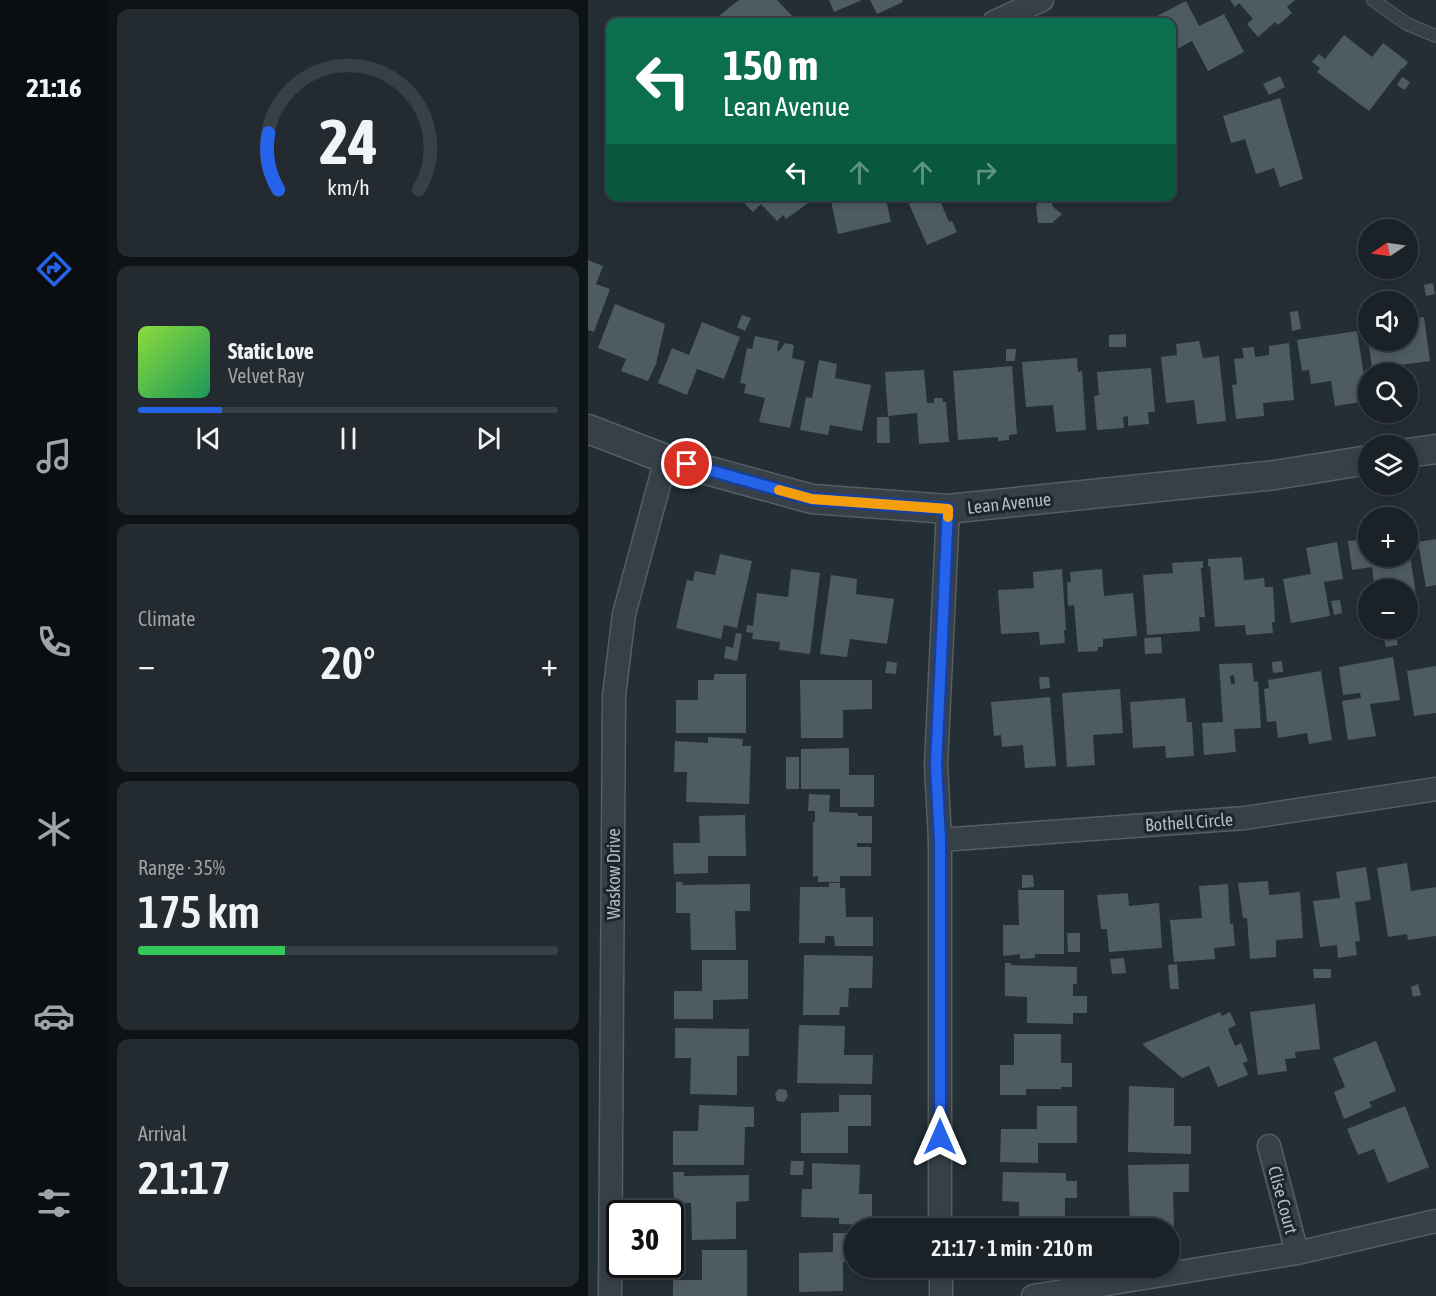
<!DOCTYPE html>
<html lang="en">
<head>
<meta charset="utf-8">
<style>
  :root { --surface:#1a2228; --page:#232a30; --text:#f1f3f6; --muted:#9fa4a8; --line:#383f45; --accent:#2563eb }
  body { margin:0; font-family:"Asap Condensed",sans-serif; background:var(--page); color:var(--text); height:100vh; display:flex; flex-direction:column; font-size:22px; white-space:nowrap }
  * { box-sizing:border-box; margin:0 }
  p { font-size:20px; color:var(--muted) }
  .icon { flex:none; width:33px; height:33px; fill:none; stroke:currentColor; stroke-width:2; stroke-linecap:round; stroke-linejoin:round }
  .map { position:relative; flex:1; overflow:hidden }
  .details { display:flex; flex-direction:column; gap:9px; padding:9px; background:#0e1316; width:480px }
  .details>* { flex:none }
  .top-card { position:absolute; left:18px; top:18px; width:570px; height:183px; border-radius:12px; box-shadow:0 3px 9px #0003,0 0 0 2px var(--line); background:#0b6e4f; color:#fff; overflow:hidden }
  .needle { width:39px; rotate:257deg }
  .tools { position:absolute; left:770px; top:219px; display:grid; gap:12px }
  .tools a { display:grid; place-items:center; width:60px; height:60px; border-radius:50%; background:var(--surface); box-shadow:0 3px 9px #0003,0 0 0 2px var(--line); font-size:30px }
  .speed { position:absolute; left:18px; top:1200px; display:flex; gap:12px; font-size:30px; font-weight:700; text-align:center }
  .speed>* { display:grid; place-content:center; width:78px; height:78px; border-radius:50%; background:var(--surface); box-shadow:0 3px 9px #0003,0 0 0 2px var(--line); line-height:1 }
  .speed .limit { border:3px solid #111; border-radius:9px; background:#fff; color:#111 }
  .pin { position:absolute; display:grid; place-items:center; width:51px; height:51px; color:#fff; margin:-26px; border:3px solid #fff; border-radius:50%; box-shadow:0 2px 6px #0007 }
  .me { position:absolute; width:66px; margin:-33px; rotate:0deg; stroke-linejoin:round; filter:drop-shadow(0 0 4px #0008) }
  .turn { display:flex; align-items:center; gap:21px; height:126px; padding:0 18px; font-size:27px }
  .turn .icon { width:78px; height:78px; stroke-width:2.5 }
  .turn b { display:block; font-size:42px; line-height:51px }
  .lanes { display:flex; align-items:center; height:57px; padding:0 18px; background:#0003; justify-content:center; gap:30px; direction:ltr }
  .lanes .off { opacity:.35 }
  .big { font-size:45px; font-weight:600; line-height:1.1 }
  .details .tile { flex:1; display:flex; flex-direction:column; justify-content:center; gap:9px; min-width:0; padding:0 21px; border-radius:12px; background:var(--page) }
  .details .dial { align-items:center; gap:0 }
  .dial svg { height:156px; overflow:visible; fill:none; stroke:var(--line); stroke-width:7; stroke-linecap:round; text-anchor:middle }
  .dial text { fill:var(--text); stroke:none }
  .song { display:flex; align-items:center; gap:18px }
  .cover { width:72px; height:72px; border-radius:9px; background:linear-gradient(135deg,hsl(90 70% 55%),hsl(150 70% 35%)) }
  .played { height:6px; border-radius:3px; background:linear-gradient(90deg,var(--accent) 20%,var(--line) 20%) }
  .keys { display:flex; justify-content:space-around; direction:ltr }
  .heat { display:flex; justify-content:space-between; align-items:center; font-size:33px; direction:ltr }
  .charge { height:9px; border-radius:4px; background:linear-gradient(90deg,#34c759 35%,var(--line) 0) }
  .trip { position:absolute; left:256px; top:1218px; width:336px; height:60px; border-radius:30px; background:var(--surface); box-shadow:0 3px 9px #0003,0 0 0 2px var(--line); font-weight:600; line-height:60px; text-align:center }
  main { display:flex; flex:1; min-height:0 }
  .dock { display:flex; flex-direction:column; width:108px; justify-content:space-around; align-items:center; background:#0a0e10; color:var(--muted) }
  .dock .icon { width:42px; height:42px }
  .dock .selected { color:var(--accent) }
  .dock b { font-size:27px; color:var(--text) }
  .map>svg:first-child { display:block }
</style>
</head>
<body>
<main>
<nav class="dock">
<b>21:16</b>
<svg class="icon selected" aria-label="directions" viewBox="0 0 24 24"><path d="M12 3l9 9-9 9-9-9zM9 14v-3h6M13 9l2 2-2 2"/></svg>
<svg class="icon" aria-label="music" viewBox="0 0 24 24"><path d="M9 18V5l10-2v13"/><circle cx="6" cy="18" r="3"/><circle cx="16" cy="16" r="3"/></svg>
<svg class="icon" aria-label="phone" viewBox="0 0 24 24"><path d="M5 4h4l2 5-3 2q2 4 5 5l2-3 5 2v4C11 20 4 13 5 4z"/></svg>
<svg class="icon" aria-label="climate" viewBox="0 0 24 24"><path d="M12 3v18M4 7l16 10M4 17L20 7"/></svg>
<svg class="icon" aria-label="car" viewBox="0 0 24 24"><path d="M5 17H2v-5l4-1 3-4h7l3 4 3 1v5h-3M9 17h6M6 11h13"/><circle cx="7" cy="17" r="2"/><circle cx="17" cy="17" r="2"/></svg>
<svg class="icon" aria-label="filters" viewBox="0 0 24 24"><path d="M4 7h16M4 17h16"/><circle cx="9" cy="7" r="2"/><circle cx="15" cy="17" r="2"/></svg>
</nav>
<section class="details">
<div class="tile dial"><svg viewBox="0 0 100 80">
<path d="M14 69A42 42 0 1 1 86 69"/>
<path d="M14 69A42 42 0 0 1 9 40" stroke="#2563eb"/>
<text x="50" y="56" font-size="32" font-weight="700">24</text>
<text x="50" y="72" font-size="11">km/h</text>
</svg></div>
<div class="tile">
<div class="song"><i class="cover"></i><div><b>Static Love</b><p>Velvet Ray</p></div></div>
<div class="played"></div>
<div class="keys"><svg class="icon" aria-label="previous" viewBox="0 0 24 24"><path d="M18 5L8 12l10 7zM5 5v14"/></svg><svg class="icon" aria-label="pause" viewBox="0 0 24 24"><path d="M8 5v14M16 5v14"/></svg><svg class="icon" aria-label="next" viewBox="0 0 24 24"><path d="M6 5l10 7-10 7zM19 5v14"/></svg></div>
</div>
<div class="tile"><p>Climate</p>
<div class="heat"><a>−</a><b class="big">20°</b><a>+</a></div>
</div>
<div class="tile"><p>Range · 35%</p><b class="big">175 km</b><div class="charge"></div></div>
<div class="tile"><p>Arrival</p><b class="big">21:17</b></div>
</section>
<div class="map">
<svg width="848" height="1296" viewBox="0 0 848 1296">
  <rect width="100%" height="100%" fill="#232e35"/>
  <g fill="#4f5b63" fill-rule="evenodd">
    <polygon points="151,0 189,0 210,22 123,22"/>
    <polygon points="241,0 274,0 246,12"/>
    <polygon points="282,0 314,0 315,2 289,14"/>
    <polygon points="642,0 707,0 699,7 704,13 690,25 687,22 670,37 659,24 665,19 651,3 647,7"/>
    <polygon points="598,1 611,26 636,14 656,52 620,71 604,41 587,50 584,42 584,22 572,22 569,16"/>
    <polygon points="756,35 784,57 795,43 820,62 815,69 814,68 781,111 729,72 732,68 724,62 731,54 737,59"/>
    <polygon points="692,76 697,87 681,95 675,84"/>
    <polygon points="814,77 822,82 817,90 809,85"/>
    <polygon points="692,98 715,179 692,187 686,168 668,174 657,139 643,143 635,116"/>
    <polygon points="149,196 225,196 219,204 198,219 195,215 189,221 173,204 165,212"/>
    <polygon points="242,196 303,196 298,199 303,222 250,234"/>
    <polygon points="318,197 368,197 353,203 361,222 364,221 369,232 339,245"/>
    <polygon points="451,200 463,200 465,207 474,214 464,223 450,223 448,207"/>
    <polygon points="0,260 15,266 8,284 22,289 6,332 0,330"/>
    <polygon points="845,283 847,294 838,296 836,285"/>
    <polygon points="27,304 77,324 68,364 60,381 33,371 38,359 10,348"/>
    <polygon points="710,311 713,329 704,331 702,312"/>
    <polygon points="154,315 163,318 157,331 149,327"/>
    <polygon points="836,317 842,361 813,365 814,374 785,374 780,340 819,340 819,320"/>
    <polygon points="114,322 152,337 136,379 109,369 99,395 70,383 84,348 101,355"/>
    <polygon points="769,331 780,401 747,406 743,381 723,384 721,370 714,371 709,340"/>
    <polygon points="538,334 538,347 521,347 521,335"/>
    <polygon points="167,336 191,341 189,351 191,351 197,343 206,345 204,358 217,361 202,428 171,422 177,398 156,393 158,384 152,383 159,348 164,349"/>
    <polygon points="611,341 615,358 631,356 638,421 609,424 606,400 578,403 573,357 589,355 588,344"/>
    <polygon points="701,343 706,400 675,403 676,416 648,419 644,385 649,384 646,359 656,358 654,348 666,347 667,357 681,355 681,346"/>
    <polygon points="418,349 428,349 427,361 418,361"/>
    <polygon points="489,358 490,372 494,371 498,430 468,432 465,405 438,407 434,362"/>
    <polygon points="231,360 249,364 247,378 283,385 274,431 242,425 240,435 212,430 218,397 224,398"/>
    <polygon points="424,366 429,434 421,435 421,440 410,441 410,437 370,440 365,371"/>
    <polygon points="563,368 567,412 560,412 561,424 540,426 540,416 535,417 536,428 509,430 506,396 511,395 509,372"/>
    <polygon points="336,370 339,403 346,403 346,398 354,398 355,402 358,402 361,442 331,444 329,413 300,416 297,372"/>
    <polygon points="289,417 301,417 302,443 289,443"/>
    <polygon points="780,539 780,556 793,556 793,559 822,555 829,601 819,602 819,590 787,590 784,567 764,570 760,541"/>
    <polygon points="848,539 848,585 838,587 830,542"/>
    <polygon points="749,542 755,579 736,582 742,616 703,623 695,579 723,574 718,548"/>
    <polygon points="132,554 164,561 149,628 136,625 133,639 88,628 99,580 105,581 107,571 127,575"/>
    <polygon points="654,557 656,580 676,578 677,587 685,587 687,622 684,622 685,633 658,635 657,625 627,627 622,566 620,566 620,559"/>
    <polygon points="615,561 615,568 613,568 617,617 611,617 612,631 559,635 555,575 585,573 584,563"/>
    <polygon points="203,569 232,573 222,654 191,650 192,642 164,639 165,633 158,632 159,625 165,626 169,593 200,597"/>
    <polygon points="474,569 478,630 476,630 477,643 452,645 451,632 413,634 410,590 446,588 445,572"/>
    <polygon points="514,569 516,596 545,593 549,636 515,639 515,647 510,647 510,651 490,652 486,605 480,606 479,582 483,582 482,572"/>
    <polygon points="243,575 269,579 268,594 306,599 299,644 262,639 259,657 232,654"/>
    <polygon points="752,600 754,613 746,615 743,601"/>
    <polygon points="807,632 810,645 798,647 795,634"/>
    <polygon points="148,633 154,634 149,661 136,658 138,646 145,648"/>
    <polygon points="573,637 574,653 557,654 556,638"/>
    <polygon points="805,657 812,700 782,704 788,736 760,740 754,701 773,698 772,693 755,695 751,667"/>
    <polygon points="299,661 309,663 308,674 297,673"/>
    <polygon points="694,661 695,672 685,673 684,662"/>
    <path d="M 664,663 L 666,682 L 670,681 L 673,728 L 646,729 L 648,752 L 616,755 L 614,723 L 635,722 L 631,664 ZM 646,675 L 647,684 L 643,684 L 642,676 Z"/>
    <polygon points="848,666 848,713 826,716 819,671"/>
    <polygon points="733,671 744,740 721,744 719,733 690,738 688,721 679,722 676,689 681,688 680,680"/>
    <polygon points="126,674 158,674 158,733 88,733 88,700 110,700 110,680 126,680"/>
    <polygon points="451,677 461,677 462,688 452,689"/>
    <polygon points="212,680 284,680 284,709 255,710 255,738 213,738"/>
    <polygon points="532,689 535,733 505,735 507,765 479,767 474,693"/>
    <polygon points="462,697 468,766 437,768 435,745 414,747 413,735 406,736 403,702"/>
    <polygon points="597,698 599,722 604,722 606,756 578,758 577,746 545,748 542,702"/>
    <polygon points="120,737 155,739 154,746 163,746 161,804 98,802 99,772 86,772 87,741 120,743"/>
    <polygon points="261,748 261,775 286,775 286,807 252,807 252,789 213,789 213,749"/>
    <rect x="198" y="757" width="13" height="32"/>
    <polygon points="221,794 242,795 241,812 270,813 270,816 284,816 284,843 269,843 269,847 283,847 283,876 252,876 252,882 230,882 230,876 225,877 225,822 227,822 227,811 220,811"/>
    <polygon points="157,815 158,856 120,856 120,873 86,874 85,843 112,843 111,816"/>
    <polygon points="819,863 823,891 848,887 848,936 820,940 819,934 800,937 789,868"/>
    <polygon points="778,867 783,900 767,902 772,941 767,942 769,955 750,958 749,945 732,947 725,901 752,898 748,872"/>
    <polygon points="434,875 445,875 446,887 434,888"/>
    <polygon points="680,881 681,895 712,892 715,938 688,940 688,957 662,959 659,918 655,918 650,883"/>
    <polygon points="88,882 95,882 94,885 162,884 162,911 147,911 148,950 103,950 102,913 88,913"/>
    <polygon points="241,883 252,883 252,888 257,888 258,917 285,917 285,946 247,946 246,936 237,936 237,943 211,943 212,887 241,887"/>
    <polygon points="640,884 642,924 645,923 647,946 626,948 627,959 586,962 582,920 614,918 611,886"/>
    <polygon points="430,890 476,890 476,954 447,954 447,958 432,959 432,954 415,956 415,925 431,925"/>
    <polygon points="540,893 541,906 571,903 574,948 521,952 519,929 513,929 509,895"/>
    <polygon points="479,933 492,933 492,952 480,952"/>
    <polygon points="216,955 285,956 284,988 261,988 260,1007 252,1007 251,1015 215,1015"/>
    <polygon points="536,958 538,973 524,974 522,959"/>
    <polygon points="114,960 160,960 160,999 125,1000 125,1019 86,1019 86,991 114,991"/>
    <polygon points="417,963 423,963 423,965 489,967 489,984 485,984 485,996 499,996 499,1013 485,1013 485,1024 439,1023 439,997 417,996"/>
    <polygon points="589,964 591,989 582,989 580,965"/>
    <polygon points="725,969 743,969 743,978 726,978"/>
    <polygon points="830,984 833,995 825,997 823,987"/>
    <polygon points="727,1004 732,1049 707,1052 708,1058 697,1059 699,1071 670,1075 662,1012"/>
    <polygon points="632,1012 634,1016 642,1012 648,1025 640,1029 647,1046 653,1043 660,1061 655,1063 660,1075 630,1087 621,1066 594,1078 554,1044"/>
    <polygon points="211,1025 257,1026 256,1055 285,1055 284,1084 209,1083"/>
    <polygon points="87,1028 161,1029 161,1056 149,1056 149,1095 102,1094 103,1058 87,1058"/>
    <polygon points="426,1034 473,1034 473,1063 484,1063 484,1087 473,1087 473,1089 438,1089 438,1095 412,1095 412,1065 426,1065"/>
    <polygon points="788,1041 808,1091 781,1102 784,1107 756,1119 746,1092 757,1087 745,1058"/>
    <polygon points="541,1086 586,1088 586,1126 603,1126 603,1154 540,1152"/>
    <polygon points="191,1089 198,1090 200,1096 196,1102 189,1101 187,1093"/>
    <polygon points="251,1095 283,1095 283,1126 260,1126 260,1153 213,1153 213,1113 251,1112"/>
    <polygon points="111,1105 166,1107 166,1127 157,1127 156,1165 85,1165 85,1131 110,1131"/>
    <polygon points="449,1106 489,1106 489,1143 450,1143 450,1163 412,1162 413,1129 449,1129"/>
    <polygon points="817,1106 841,1167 800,1183 786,1149 770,1155 759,1129"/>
    <polygon points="203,1161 216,1161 215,1175 202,1175"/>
    <polygon points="224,1163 272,1165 271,1194 284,1194 284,1225 251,1224 251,1218 213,1217 214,1189 224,1189"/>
    <polygon points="601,1164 601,1192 585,1192 586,1229 542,1228 540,1165"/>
    <polygon points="85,1172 96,1172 96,1176 161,1175 161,1201 148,1202 148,1239 104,1240 103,1203 86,1203"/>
    <polygon points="415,1172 478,1173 478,1181 489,1181 489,1198 477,1198 477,1228 431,1228 431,1202 414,1201"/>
    <polygon points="245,1233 267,1233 267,1262 255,1262 255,1291 211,1292 211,1253 245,1252"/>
    <polygon points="114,1250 159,1250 159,1296 85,1296 85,1280 114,1280"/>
  </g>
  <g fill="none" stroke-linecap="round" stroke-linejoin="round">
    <g stroke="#545e64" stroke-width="14">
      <polyline id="service" points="785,0 819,24 848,36"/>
    </g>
    <g stroke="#545e64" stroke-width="25">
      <g id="minor">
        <polyline points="406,22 454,0"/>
        <polyline points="352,840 657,818 848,789"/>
        <polyline points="681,1146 709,1253"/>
        <polyline points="352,1228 352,840 348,765 360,509"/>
        <polyline points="353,1268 353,1296"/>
        <polyline points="22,1296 26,696 36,614 78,459"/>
        <polyline points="445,1296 709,1253 848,1221"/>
      </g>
    </g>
    <g stroke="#545e64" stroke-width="31">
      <g id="tertiary">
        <polyline points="0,429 78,459 224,499 360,509 687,475 780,460"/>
        <polyline points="819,453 848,449"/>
      </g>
    </g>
    <use href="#service" stroke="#364046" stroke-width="12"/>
    <use href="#minor" stroke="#364046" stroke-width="22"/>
    <use href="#tertiary" stroke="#364046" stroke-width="28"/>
  </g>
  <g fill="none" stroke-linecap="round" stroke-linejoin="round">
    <g stroke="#184099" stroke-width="15">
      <polyline id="route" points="99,464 224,499 360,509 348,765 352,840 352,1137"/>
    </g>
    <use href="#route" stroke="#2563eb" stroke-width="10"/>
    <polyline stroke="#f59e0b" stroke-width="10" points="191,490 224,499 360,509 360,517"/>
  </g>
  <g text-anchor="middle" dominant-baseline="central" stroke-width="6" stroke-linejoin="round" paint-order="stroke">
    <g font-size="18" fill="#b1bbc2" stroke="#1c252a">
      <text transform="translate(421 503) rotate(-6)">Lean Avenue</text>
      <text transform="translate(601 822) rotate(-4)">Bothell Circle</text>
      <text transform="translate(25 874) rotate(-90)">Waskow Drive</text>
      <text transform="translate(695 1200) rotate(75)">Clise Court</text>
    </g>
  </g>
</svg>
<div class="tools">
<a><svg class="needle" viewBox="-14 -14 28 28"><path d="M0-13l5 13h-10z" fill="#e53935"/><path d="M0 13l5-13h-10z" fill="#9fa4a8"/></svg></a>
<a><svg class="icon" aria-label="sound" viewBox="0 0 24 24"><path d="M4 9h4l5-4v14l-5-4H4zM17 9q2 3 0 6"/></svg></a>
<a><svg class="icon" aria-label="search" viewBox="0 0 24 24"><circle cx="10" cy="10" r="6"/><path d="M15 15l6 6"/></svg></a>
<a><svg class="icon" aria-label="layers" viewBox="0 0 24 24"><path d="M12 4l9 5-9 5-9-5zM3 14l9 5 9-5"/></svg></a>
<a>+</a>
<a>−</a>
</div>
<div class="speed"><div class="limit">30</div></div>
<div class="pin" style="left:99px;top:464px;background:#d93025"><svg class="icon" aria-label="arrive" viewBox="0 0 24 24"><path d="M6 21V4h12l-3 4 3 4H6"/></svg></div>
<svg class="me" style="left:352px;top:1137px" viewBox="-20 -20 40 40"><path d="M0-17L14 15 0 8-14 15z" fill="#2563eb" stroke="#fff" stroke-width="4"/></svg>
<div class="trip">21:17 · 1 min · 210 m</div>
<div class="top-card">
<div class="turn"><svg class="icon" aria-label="left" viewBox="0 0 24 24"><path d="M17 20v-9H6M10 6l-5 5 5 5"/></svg><div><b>150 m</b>Lean Avenue</div></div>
<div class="lanes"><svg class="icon" aria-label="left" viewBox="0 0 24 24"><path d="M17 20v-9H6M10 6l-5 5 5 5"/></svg><svg class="icon off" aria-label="ahead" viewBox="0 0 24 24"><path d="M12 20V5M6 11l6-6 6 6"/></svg><svg class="icon off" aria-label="ahead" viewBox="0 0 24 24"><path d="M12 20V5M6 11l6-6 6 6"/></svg><svg class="icon off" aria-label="right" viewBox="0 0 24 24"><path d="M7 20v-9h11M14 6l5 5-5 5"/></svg></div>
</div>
</div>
</main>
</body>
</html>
